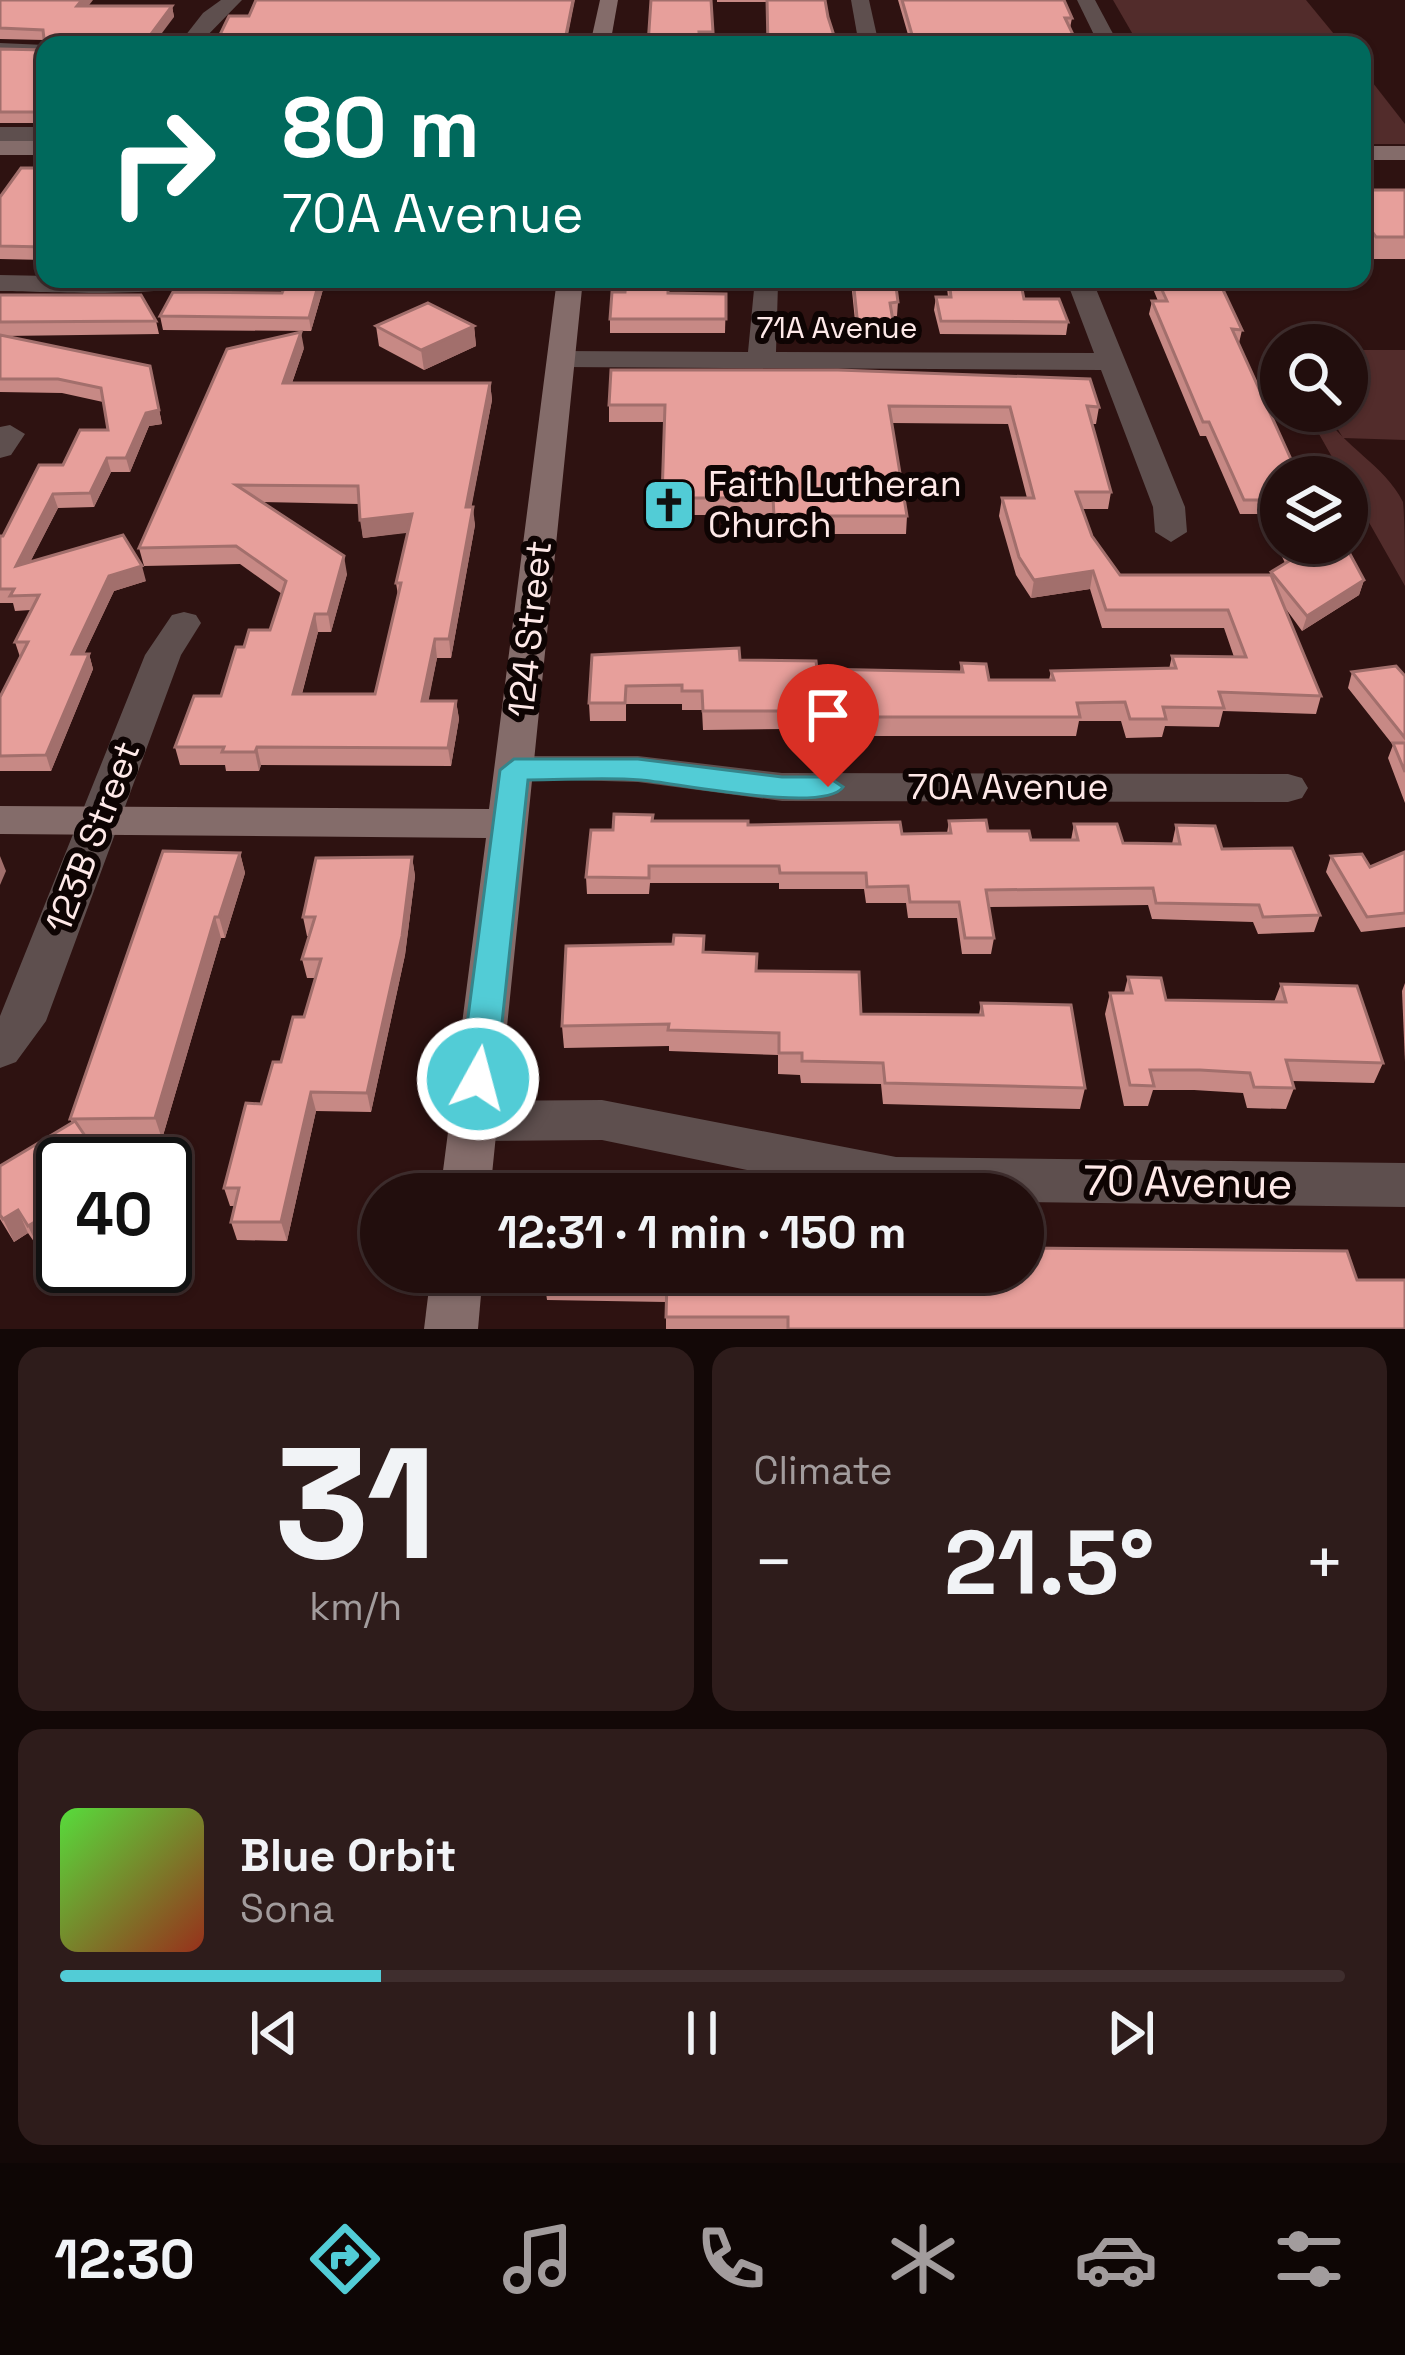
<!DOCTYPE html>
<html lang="en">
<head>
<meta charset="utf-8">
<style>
  :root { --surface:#220e0d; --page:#2e1c1b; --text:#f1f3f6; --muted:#a29c9d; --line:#3f2e2e; --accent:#52ccd6 }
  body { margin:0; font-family:"Space Grotesk",sans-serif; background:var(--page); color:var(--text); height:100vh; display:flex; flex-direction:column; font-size:45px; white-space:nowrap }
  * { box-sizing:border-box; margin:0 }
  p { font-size:39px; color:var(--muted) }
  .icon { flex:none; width:66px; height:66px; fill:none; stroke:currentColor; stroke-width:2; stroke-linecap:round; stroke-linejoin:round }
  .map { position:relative; height:1329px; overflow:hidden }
  .panel { display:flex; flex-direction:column; gap:18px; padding:18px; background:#130807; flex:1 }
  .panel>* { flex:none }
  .guide { position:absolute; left:36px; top:36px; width:1335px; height:252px; border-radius:24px; box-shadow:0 3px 9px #0004,0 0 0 3px var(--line); background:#00695c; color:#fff; overflow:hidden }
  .fabs { position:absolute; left:1260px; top:324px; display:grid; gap:24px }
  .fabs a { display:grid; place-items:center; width:108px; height:108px; border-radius:50%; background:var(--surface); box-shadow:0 3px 9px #0004,0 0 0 3px var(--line); font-size:60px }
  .speed { position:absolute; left:36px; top:1137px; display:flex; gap:24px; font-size:60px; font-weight:700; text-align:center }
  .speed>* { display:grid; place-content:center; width:156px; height:156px; border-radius:50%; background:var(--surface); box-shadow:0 3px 9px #0004,0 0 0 3px var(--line); line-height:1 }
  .speed .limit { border:6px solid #111; border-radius:18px; background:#fff; color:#111 }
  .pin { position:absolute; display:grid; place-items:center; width:102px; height:102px; color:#fff; margin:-123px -51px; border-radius:50% 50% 50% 0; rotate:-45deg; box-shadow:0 0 12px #0007 }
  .pin .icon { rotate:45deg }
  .me { position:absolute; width:132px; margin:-66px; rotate:7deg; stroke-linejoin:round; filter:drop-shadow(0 0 9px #0008) }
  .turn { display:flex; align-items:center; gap:42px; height:252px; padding:0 48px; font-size:54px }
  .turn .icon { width:156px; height:156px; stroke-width:2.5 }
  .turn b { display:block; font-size:84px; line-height:102px }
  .big { font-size:90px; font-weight:600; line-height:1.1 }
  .panel .tile { flex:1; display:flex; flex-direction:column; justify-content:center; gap:18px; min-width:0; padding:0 42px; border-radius:24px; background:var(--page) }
  .panel .dial { align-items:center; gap:0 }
  .dial b { font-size:156px; line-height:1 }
  .song { display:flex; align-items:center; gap:36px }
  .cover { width:144px; height:144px; border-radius:18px; background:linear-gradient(135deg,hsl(110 70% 55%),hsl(10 70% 35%)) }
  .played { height:12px; border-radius:6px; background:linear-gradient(90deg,var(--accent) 25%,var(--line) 25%) }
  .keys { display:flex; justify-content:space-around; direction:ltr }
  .heat { display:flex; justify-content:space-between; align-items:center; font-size:66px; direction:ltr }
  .panel .tiles { flex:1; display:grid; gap:18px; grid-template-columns:1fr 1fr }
  .tile:last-child { grid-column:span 2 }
  .trip { position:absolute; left:360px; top:1173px; width:684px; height:120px; border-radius:60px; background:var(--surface); box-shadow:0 3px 9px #0004,0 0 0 3px var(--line); font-weight:600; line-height:120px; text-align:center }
  .menu { display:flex; height:192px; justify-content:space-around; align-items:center; background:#0e0605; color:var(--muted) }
  .menu .icon { width:84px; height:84px }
  .menu .selected { color:var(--accent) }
  .menu b { font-size:54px; color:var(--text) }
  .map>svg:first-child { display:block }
</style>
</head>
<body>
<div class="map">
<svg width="1405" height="1329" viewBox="0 0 1405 1329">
  <rect width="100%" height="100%" fill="#2e1211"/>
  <g fill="#522c2b">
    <polygon points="1113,0 1306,0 1343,45 1139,45"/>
    <polygon points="1362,69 1405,124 1405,144 1362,144"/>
    <polygon points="1347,350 1405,350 1405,440 1343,438 1327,411 1347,411"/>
    <path d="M 1306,411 L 1322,411 C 1344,448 1384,464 1403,502 C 1405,522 1405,564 1405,586 Z"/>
  </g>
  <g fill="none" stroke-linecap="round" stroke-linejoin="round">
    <g fill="#5e4f4e" fill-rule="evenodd">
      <polygon points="221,0 242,0 198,45 178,45 203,13"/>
      <polygon points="851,0 869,0 879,45 859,45"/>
      <polygon points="1077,0 1095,0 1119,45 1099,45"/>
      <polygon points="0,43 45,45 45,57 0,55"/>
      <rect x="0" y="127" width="45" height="14"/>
      <path d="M 0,275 L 201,279 C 178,300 38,291 0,291 Z"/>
      <polygon points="755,279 775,279 778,284 776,352 1094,353 1066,279 1092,279 1185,507 1187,532 1171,542 1155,532 1153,507 1101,370 561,367 547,359 561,351 748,352"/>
      <polygon points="10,425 25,434 11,455 0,458 0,427"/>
      <polygon points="184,612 196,615 201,623 181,655 46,1021 16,1062 0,1068 0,1016 145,655 172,615"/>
      <polygon points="514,756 638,756 782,773 1288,774 1302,778 1308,788 1302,798 1288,802 782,801 638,782 500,778 495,769 500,760"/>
      <polygon points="602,1100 896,1157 1405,1163 1405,1207 1023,1202 1023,1194 863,1194 602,1140 473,1141 456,1135 449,1121 456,1107 473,1101"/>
    </g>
    <g fill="#846c6a" fill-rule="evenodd">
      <polygon points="600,0 618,0 610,45 590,45"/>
      <rect x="0" y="141" width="45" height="14"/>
      <rect x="1362" y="146" width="43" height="14"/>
      <polygon points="557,279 583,279 490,1194 440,1194 486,838 0,834 0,806 489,809"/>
      <polygon points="431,1272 483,1272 478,1329 424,1329"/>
    </g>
  </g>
  <g fill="#c78985" fill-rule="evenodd">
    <polygon points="0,0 88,6 172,6 174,17 44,40 0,39"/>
    <polygon points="711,0 713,41 700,41 700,45 648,45"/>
    <polygon points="717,0 825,0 766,2 717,2"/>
    <polygon points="898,0 1064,0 1072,18 1070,28 1078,45 911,45"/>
    <polygon points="0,49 45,50 45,123 0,123"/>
    <polygon points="45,168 45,260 0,259 0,197"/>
    <polygon points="1362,190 1405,190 1405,259 1370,259 1362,247"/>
    <polygon points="288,279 326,279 311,331 163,330 160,316 282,293"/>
    <polygon points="852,279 898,302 897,316 892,316 894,327 893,341 857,341 852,291"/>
    <polygon points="946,279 1020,279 1024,299 1068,322 1066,335 940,334 934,310 936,297 948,297"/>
    <polygon points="1149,279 1218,279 1242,330 1239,343 1281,477 1281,543 1344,543 1364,580 1359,595 1302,631 1286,609 1321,696 1316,714 1223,711 1219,727 1165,726 1162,737 1126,738 1121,721 1079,721 1076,736 872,736 871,723 819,723 818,736 784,735 784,729 703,730 702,710 682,710 682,704 626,704 626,721 590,721 589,703 592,655 740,660 817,669 960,672 961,663 989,680 1049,680 1051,671 1169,669 1172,656 1234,657 1224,628 1102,628 1090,589 1031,598 1016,575 999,516 1002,498 1027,498 1008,424 892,423 907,516 906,534 774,534 773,515 663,515 665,422 609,422 609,405 1099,407 1096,424 1092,424 1111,492 1108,509 1082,509 1092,536 1120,575 1270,575 1271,572 1285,563 1262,514 1240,514 1206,436 1200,436 1149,314 1152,301 1158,301"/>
    <polygon points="625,292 726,294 725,333 610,333 610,319"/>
    <polygon points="0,295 156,321 159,334 4,336 150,366 162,424 149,426 130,472 111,472 94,507 58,508 30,562 146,581 114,591 84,654 89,654 93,669 51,771 0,771 0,697 20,657 15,642 31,610 15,611 13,603 0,603 0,536 3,536 63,465 108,430 103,402 62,393 0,392"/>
    <polygon points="376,326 474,326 476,346 424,370 379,346"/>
    <path d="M 304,348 L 292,383 L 490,383 L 492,400 L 471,507 L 475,525 L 451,658 L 437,658 L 428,701 L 456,701 L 459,719 L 451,766 L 261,765 L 259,771 L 226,771 L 225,765 L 180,765 L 175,747 L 221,696 L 244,647 L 270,630 L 282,594 L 240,564 L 144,566 L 139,548 ZM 262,502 L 359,504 L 363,538 L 408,532 L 396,583 L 398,595 L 375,694 L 302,694 L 318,632 L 331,632 L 347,574 Z"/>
    <polygon points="1352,672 1405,676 1405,803 1388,758 1393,745 1348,688"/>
    <polygon points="653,821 902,834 947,833 949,821 1031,840 1071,840 1074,824 1123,843 1172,844 1176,825 1222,849 1320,915 1314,932 1258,934 1253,922 1152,919 1148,905 989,907 994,938 991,954 962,954 957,918 908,918 906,903 866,903 864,889 779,889 779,883 650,883 649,894 587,894 586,877 613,830"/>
    <polygon points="1405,852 1405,927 1361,932 1326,872 1331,856 1370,867"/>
    <polygon points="240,853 245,873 225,938 221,938 162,1139 87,1139 63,1164 63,1243 59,1236 39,1249 28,1233 14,1242 0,1219 0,1166 72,1123 70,1119"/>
    <polygon points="412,857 415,876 405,955 371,1112 316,1111 287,1241 237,1240 231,1222 235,1206 230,1206 224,1188 281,1062 304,1017 315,978 307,978 302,959 309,936 307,936 303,917"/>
    <polygon points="673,944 704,952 756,971 861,1014 979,1015 981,1003 1085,1088 1080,1109 883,1104 881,1084 801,1083 800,1075 778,1074 778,1055 669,1051 669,1046 564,1048 562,1026"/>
    <polygon points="1128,977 1166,1000 1274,1002 1281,984 1383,1063 1374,1083 1292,1081 1294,1088 1286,1109 1247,1108 1243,1093 1194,1090 1153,1090 1148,1106 1124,1106 1105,1014 1110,993 1124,993"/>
    <polygon points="1405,983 1405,1062 1402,991"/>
    <polygon points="544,1278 1357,1280 1405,1329 666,1329 666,1302 547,1300"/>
  </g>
  <g fill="#a26f6c">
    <polygon points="82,0 93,0 80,17 77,6"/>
    <polygon points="573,0 575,0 566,45 564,45"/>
    <polygon points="172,6 174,17 153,45 143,45"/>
    <polygon points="320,279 326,279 311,331 309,318"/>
    <polygon points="474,326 476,346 424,370 421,350"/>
    <polygon points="301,332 304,348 286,400 283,383"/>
    <polygon points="150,366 162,424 149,426 130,472 126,458 146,413"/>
    <polygon points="490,383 492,400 468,525 466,507"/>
    <polygon points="107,458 111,472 94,507 90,493"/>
    <polygon points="53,494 58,508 21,580 16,566"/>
    <polygon points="473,507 475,525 451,658 449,639"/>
    <polygon points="412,514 415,532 363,538 360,520"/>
    <polygon points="344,556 347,574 331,632 328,614"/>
    <polygon points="142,566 146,581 114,591 77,669 72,654 109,576"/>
    <polygon points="1093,571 1090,589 1031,598 1034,580"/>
    <polygon points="1364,580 1359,595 1302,631 1307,616"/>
    <polygon points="315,614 318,632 297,712 293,694"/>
    <polygon points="435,639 437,658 425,719 422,701"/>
    <polygon points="89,654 93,669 51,771 46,755"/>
    <polygon points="456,701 459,719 451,766 448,748"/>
    <polygon points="257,747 261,765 259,771 255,752"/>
    <polygon points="240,853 245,873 225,938 219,917"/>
    <polygon points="0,856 6,871 0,885"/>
    <polygon points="412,857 415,876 405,955 371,1112 367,1093"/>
    <polygon points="215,917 221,938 162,1139 155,1118"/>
    <polygon points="311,1092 316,1111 287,1241 281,1222"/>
    <polygon points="18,1210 28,1233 14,1242 3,1219"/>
    <polygon points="48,1214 59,1236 39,1249 28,1226"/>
  </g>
  <g fill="#e79f9b" stroke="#a26f6c" stroke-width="3" fill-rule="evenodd">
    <polygon points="0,0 82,0 77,6 172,6 143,45 45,45 45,47 43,30 0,28"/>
    <polygon points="256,0 573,0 564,45 215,45 229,16 249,16"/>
    <polygon points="651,0 711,0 713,32 699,32 700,43 691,43 691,45 648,45"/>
    <polygon points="767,0 825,0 828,17 837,45 768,45"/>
    <polygon points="902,0 1064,0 1072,18 1065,18 1078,45 915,45"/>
    <polygon points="0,49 45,50 45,112 0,112"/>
    <polygon points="21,168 45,168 45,247 0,246 0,197"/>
    <polygon points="1362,190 1405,190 1405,237 1376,237 1362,217"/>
    <polygon points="288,279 320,279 309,318 160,316 173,292 282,293"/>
    <polygon points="626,279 668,279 668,293 726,294 726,319 610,319 612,292 625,292"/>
    <polygon points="853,279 895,279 898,302 890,303 894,327 858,327"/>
    <polygon points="949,279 1020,279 1024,299 1059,299 1068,322 941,321 936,297 951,297"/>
    <polygon points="1157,279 1218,279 1242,330 1232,329 1299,477 1281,477 1281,532 1265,500 1244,500 1209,422 1203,422 1152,301 1167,301"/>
    <polygon points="0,295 141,295 156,321 0,322"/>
    <polygon points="428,303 474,326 421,350 376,326"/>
    <path d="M 301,332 L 283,383 L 490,383 L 466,507 L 473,507 L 449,639 L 435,639 L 422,701 L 456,701 L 448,748 L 257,747 L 255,752 L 222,752 L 224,747 L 175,747 L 194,696 L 221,696 L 236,647 L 244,647 L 249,630 L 270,630 L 286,581 L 236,546 L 139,548 L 227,349 ZM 236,485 L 358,486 L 360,520 L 412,514 L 396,583 L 401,583 L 375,694 L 293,694 L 315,614 L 328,614 L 344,556 Z"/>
    <polygon points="0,335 150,366 159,410 146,413 126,458 107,458 90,493 53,494 16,566 123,535 142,566 109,576 72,654 89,654 46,755 0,756 0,697 28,642 15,642 39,595 10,596 14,589 0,589 0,536 3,536 39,465 63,465 80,430 108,430 101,388 58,379 0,379"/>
    <polygon points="611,370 838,370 1090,379 1099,407 1087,406 1111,492 1076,492 1092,536 1120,575 1271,575 1321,696 1219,692 1224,708 1163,707 1166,719 1130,719 1125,702 1077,703 1080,717 874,717 872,704 819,705 819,717 785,717 785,711 703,711 702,691 682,691 682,685 626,686 625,703 589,703 592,655 739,648 740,660 816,661 817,669 963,672 961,663 986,664 989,680 1054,680 1051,671 1176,668 1172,656 1246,657 1228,610 1106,610 1093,571 1034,580 1019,557 1002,498 1034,498 1010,407 889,406 907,516 774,516 773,498 662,498 665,405 609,405"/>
    <polygon points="1286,543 1344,543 1364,580 1307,616 1271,572 1294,558"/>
    <polygon points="1396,666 1405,676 1405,738 1352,672"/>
    <polygon points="1393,743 1405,743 1405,772"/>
    <polygon points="614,814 653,815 652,821 748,821 748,825 900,822 902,834 951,833 949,821 986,820 988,831 1029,831 1031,840 1078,840 1074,824 1117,824 1123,843 1180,844 1176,825 1215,826 1222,849 1292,848 1320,915 1263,917 1259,905 1156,903 1153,888 986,890 994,938 965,938 959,902 910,902 908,886 867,887 866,873 780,873 779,866 649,866 649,878 586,877 591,830 613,830"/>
    <polygon points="163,851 240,853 219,917 215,917 155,1118 70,1119"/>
    <polygon points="1405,852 1405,913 1367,917 1331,856 1362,854 1370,867"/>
    <polygon points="412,857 402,936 367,1093 311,1092 281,1222 231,1222 239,1188 224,1188 246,1103 261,1104 273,1062 281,1062 293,1017 304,1017 321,959 302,959 315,917 303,917 316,858"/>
    <polygon points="674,935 704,936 703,952 757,954 756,971 859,972 861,1014 983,1015 981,1003 1071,1005 1085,1088 885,1083 883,1063 802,1061 802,1053 779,1053 779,1033 668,1030 669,1024 562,1026 566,946 673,944"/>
    <polygon points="1128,977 1161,978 1166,1000 1286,1002 1281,984 1357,986 1383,1063 1286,1060 1294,1088 1254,1087 1250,1073 1200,1070 1150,1070 1154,1086 1130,1085 1110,993 1132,993"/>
    <polygon points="75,1121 104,1164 63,1164 63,1236 48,1214 28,1226 18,1210 3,1219 0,1215 0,1166"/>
    <polygon points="554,1184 646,1185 645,1194 553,1194"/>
    <polygon points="1023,1248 1347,1251 1357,1280 1405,1280 1405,1329 788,1329 788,1317 666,1317 667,1280 544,1278 545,1272 1023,1272"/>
  </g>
  <path fill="#52ccd6" stroke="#35858b" stroke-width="3" d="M 514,759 L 638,759 L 782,777 L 828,777 L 843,787 C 825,814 677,783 641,780 C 604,777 565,780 528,780 L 496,1079 L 491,1089 L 478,1094 L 466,1089 L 460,1079 L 500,770 Z"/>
  <defs>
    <g id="church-square" transform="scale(2.7)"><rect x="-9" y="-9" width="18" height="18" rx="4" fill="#52ccd6" stroke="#0e0403"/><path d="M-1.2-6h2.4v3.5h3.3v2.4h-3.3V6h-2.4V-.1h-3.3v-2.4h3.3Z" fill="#111"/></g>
  </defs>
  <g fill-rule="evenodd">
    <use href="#church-square" x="669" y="505"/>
  </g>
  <g text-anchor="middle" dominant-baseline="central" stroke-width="12" stroke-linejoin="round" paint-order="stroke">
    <g font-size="30" fill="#fee9e8" stroke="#0e0403">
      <text x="837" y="327">71A Avenue</text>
    </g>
    <g font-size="36" fill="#fee9e8" stroke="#0e0403" text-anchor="start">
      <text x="708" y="484">Faith Lutheran<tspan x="708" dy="41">Church</tspan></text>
    </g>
    <g font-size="36" fill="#fee9e8" stroke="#0e0403">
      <text transform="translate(530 629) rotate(-84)">124 Street</text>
      <text x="1008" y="787">70A Avenue</text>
      <text transform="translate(93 837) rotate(-69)">123B Street</text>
    </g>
    <g font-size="42" fill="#fee9e8" stroke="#0e0403">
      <text transform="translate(1188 1182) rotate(1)">70 Avenue</text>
    </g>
  </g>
</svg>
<div class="fabs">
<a><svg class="icon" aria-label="search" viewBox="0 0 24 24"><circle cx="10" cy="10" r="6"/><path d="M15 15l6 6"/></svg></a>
<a><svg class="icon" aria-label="layers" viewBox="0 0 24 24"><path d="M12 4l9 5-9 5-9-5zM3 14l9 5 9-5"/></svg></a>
</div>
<div class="speed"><div class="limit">40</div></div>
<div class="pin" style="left:828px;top:787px;background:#d93025"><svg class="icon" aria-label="arrive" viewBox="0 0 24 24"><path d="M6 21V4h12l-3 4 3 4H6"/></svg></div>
<svg class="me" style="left:478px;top:1079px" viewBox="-20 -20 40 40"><circle r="17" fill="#52ccd6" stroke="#fff" stroke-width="3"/><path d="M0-11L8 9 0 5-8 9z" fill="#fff"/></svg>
<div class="trip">12:31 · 1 min · 150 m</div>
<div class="guide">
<div class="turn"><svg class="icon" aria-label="right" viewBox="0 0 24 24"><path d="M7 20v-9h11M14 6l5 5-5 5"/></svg><div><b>80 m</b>70A Avenue</div></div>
</div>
</div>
<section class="panel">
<div class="tiles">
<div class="tile dial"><b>31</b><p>km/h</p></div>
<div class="tile"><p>Climate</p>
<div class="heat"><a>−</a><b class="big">21.5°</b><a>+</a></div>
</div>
<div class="tile">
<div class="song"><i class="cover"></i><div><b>Blue Orbit</b><p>Sona</p></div></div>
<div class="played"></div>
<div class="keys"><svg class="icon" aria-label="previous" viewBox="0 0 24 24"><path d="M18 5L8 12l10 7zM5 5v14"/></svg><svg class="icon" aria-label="pause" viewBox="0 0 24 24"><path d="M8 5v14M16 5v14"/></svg><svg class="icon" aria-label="next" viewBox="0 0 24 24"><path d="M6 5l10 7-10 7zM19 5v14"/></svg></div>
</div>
</div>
</section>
<nav class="menu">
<b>12:30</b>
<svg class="icon selected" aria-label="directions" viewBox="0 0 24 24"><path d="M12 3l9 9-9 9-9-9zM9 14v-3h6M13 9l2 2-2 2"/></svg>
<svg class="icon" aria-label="music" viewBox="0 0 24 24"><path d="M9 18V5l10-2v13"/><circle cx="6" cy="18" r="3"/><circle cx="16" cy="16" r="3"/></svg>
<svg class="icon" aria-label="phone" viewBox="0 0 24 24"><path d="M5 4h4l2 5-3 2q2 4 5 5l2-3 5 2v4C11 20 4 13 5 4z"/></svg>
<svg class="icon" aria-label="climate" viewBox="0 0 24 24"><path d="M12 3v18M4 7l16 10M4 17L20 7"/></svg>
<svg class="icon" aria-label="car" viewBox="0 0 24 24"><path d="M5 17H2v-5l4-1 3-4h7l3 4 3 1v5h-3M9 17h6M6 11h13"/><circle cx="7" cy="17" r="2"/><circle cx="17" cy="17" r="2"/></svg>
<svg class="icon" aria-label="filters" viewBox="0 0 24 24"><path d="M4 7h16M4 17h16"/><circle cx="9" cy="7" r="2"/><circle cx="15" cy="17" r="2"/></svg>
</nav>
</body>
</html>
